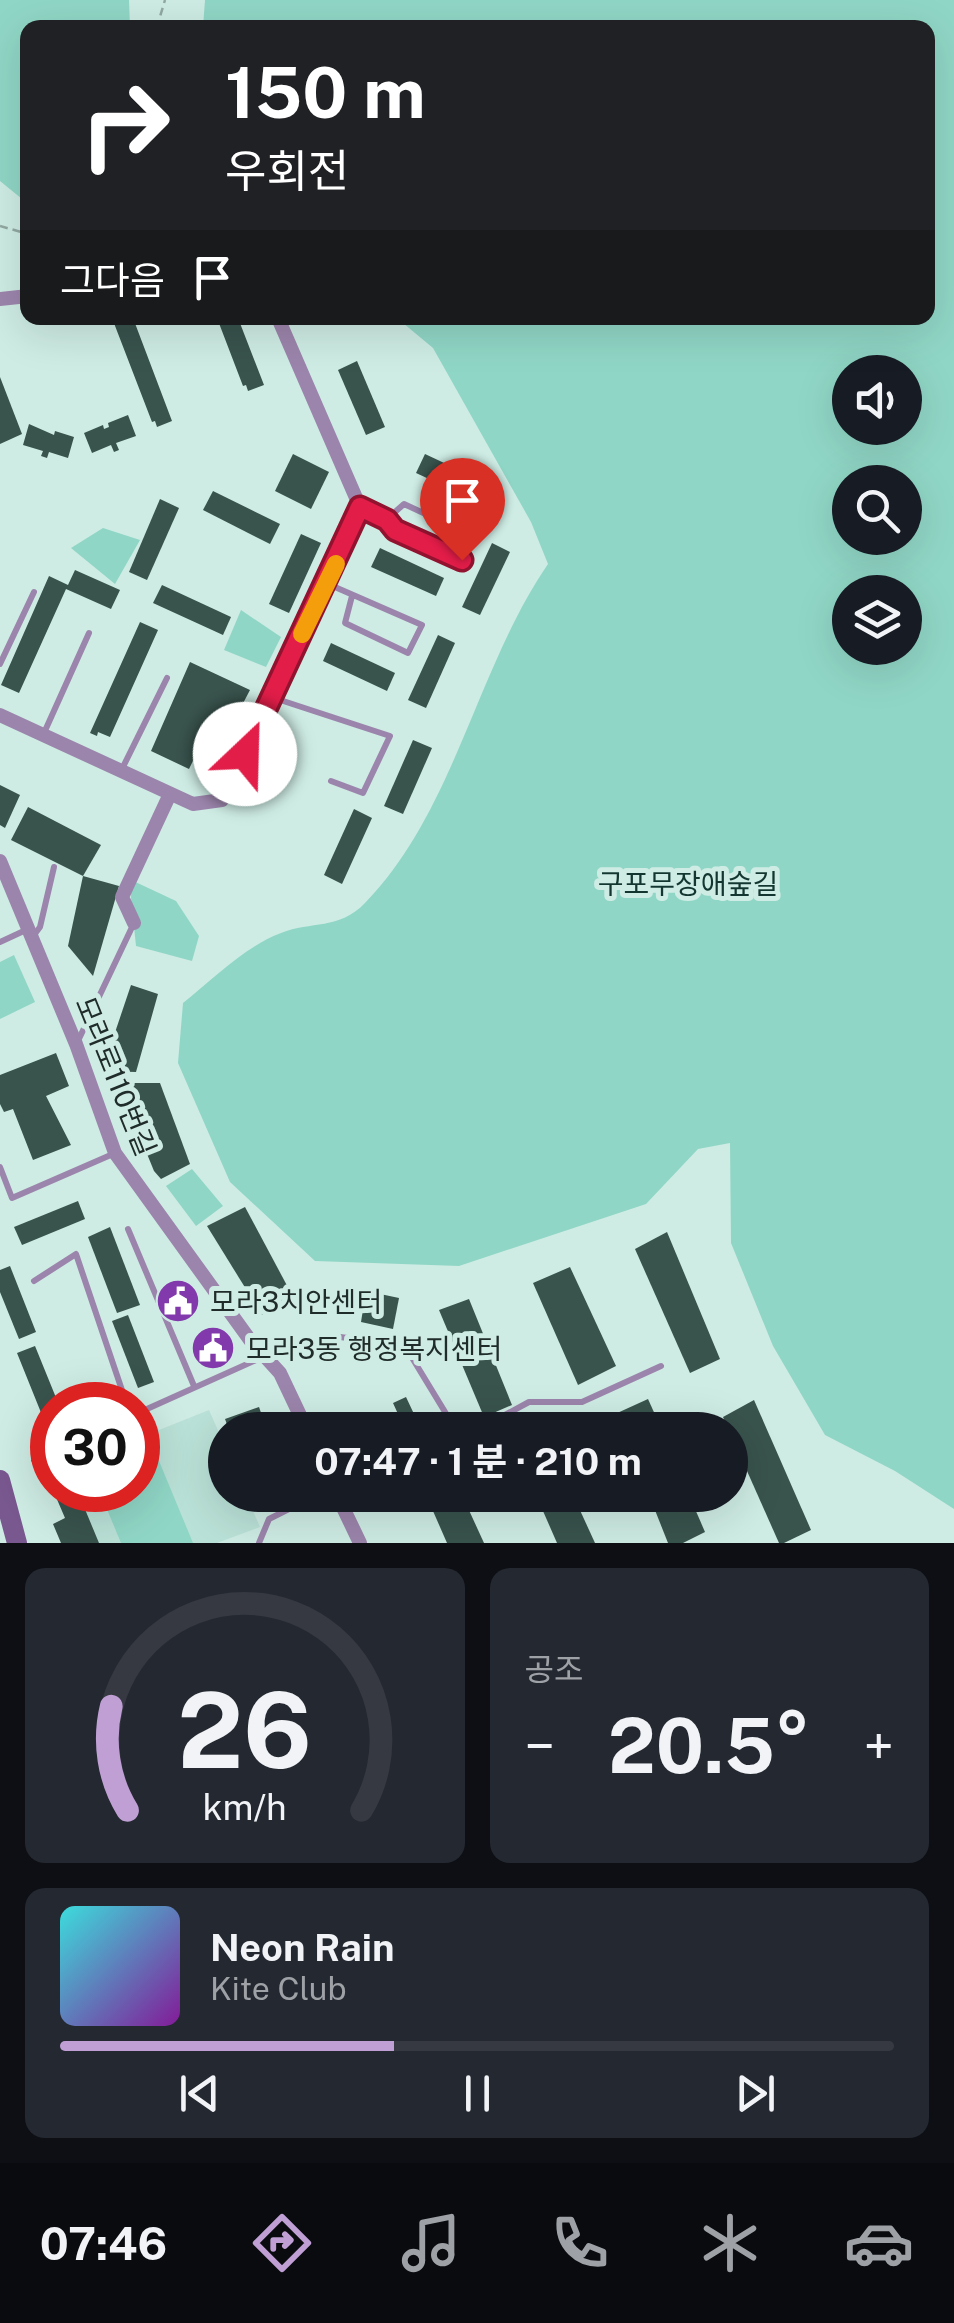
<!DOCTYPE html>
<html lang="ko">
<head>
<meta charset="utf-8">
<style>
  :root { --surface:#171b24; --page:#242831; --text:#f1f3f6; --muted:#9ea1a6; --line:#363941; --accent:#bf9fd4 }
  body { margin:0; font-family:"Public Sans","Noto Sans KR",sans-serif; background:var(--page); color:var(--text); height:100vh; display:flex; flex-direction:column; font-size:38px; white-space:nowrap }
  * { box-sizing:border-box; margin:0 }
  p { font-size:32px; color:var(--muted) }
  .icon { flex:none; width:55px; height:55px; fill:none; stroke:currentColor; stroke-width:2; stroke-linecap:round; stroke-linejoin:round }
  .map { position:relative; height:1543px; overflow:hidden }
  .panel { display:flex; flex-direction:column; gap:25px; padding:25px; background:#0d0f14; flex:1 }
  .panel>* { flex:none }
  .hud { position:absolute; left:20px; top:20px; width:915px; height:305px; border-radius:20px; box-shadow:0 10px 40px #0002; background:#202124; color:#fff; overflow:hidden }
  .fabs { position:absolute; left:832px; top:355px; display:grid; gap:20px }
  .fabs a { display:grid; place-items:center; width:90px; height:90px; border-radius:50%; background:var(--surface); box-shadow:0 10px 40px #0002; font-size:50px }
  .speed { position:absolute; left:30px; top:1382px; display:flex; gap:20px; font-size:50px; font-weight:700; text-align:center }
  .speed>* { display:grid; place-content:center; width:130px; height:130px; border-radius:50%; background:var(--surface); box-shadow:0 10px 40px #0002; line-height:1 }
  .speed .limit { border:15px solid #d22; background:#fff; color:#111 }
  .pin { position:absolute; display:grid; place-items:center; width:85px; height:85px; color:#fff; margin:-102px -42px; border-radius:50% 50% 50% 0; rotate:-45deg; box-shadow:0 0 10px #0007 }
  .pin .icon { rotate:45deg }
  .me { position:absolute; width:110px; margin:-55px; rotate:24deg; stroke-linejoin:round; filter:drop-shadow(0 0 8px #0008) }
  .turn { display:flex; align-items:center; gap:35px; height:210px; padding:0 40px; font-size:45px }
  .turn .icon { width:130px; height:130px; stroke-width:2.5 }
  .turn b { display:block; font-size:70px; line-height:85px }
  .then { display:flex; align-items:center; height:95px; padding:0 40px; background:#0003; gap:20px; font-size:38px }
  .big { font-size:75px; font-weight:700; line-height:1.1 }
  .panel .tile { flex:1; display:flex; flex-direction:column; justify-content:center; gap:15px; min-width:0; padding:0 35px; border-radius:20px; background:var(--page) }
  .panel .dial { align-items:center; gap:0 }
  .dial svg { height:260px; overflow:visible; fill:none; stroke:var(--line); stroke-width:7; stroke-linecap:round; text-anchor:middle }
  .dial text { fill:var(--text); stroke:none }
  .song { display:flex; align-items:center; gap:30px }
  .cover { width:120px; height:120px; border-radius:15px; background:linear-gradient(135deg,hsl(180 70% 55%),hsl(290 70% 35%)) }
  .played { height:10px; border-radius:5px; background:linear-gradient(90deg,var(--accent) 40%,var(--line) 40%) }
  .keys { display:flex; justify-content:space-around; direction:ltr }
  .heat { display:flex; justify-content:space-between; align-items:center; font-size:55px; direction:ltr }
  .panel .tiles { flex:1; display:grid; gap:25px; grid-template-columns:1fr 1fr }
  .tile:last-child { grid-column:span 2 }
  .trip { position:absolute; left:208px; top:1412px; width:540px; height:100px; border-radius:50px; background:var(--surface); box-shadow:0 10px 40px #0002; font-weight:700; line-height:100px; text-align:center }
  .dock { display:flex; height:160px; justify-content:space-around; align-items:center; background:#090b0e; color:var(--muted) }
  .dock .icon { width:70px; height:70px }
  .dock .current { color:var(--accent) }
  .dock b { font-size:45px; color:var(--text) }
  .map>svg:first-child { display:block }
</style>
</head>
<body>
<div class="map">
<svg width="954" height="1543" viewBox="0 0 954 1543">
  <rect width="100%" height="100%" fill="#ceece4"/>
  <polygon fill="#bae1d7" points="137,1402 159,1430 209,1410 225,1446 225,1495 246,1495 260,1527 217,1543 76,1543 57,1490 138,1490 138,1405 128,1405"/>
  <g fill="#90d6c6" fill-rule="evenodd">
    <polygon points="0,0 129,0 130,27 28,28 27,203 0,181"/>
    <path d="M 205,0 L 954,0 L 954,1509 L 895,1471 L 825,1435 L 773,1346 L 731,1243 L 730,1143 L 698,1149 L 646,1204 L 459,1266 L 315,1261 L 230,1182 L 178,1063 L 183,1003 C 213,979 244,947 281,933 C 311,921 339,930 365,903 C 455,810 476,669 548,564 L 531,522 L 433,348 L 397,318 L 928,318 L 928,28 L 203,27 ZM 905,372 L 905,428 L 850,428 L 850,372 ZM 905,482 L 905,538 L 850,538 L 850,482 ZM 905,592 L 905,648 L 850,648 L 850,592 Z"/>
    <polygon points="103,528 140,540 115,584 71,548"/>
    <polygon points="241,610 281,637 266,667 224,650"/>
    <polygon points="129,879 176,901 199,936 192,961 136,946"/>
    <polygon points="14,955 35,1002 0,1019 0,962"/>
    <polygon points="192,1169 223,1206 196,1226 166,1186"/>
    <polygon points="152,1444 193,1543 121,1543 99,1490 138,1490 138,1450"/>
  </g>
  <g fill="#39534d">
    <polygon points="112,318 133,318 172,421 157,427 155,421 152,422"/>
    <polygon points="217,318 238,318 264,385 248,391 246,385 243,386"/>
    <polygon points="357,361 385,427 366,435 338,370"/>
    <polygon points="0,377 22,434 0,444"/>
    <polygon points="128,415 136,436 116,443 119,450 114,452 111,445 92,453 84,433 103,425 104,429 109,427 108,423"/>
    <polygon points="29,424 54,435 55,431 74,437 68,458 49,452 47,458 41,456 43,451 23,445"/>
    <polygon points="293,454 329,472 311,509 275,491"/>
    <polygon points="425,454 489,484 481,503 416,473"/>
    <polygon points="213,491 280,524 270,544 203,510"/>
    <polygon points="160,499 179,508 147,580 129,572"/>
    <polygon points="301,534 321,543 289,613 269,604"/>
    <polygon points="492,543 510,552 480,615 462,607"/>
    <polygon points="380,548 444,578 436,596 371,567"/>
    <polygon points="75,570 120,590 111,609 66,589 19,693 1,685 49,576 68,585"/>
    <polygon points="162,585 231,617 223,635 153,603"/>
    <polygon points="140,622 158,630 110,737 98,732 97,736 90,733"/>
    <polygon points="438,635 455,643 426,708 408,700"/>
    <polygon points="331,643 395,673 387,691 323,661"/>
    <polygon points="190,662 250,690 228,732 211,724 189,769 151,751"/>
    <polygon points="413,740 432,748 403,814 384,806"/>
    <polygon points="0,785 20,795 5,828 0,825"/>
    <polygon points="28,807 101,845 83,876 11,840"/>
    <polygon points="354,809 372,818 342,884 324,875"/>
    <polygon points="83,876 119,886 93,976 68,946"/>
    <polygon points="131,985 158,994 136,1072 102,1071"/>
    <polygon points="56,1053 69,1086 46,1096 71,1145 33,1160 13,1109 4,1112 0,1104 0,1075"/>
    <polygon points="118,1083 160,1083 190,1164 161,1179 154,1171"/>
    <polygon points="78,1201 85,1219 22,1245 14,1227"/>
    <polygon points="245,1207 291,1293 262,1315 207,1226"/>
    <polygon points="110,1227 140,1305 117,1313 88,1237"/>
    <polygon points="667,1232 720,1359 690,1373 635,1249"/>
    <polygon points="10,1266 36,1332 19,1339 0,1292 0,1270"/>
    <polygon points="570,1267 616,1366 578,1385 533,1283"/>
    <polygon points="366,1291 399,1298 393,1329 361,1322"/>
    <polygon points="469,1299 512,1405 484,1417 439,1310"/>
    <polygon points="128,1315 154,1382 138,1388 112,1321"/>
    <polygon points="35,1346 59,1405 52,1405 52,1416 44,1420 17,1353"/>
    <polygon points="406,1397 414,1414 408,1417 414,1430 383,1430 380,1423 398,1414 393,1403"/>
    <polygon points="648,1399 662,1430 622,1430 615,1414"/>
    <polygon points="754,1400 811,1530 784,1543 779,1543 723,1417"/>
    <polygon points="259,1407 267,1430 229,1430 225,1419"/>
    <polygon points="52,1432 52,1488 47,1474 38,1477 31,1460 39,1456 33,1441"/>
    <polygon points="53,1490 77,1490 99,1543 61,1543 53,1524 65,1518"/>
    <polygon points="426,1495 462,1495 484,1543 447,1543"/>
    <polygon points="536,1495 573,1495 595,1543 557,1543"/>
    <polygon points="649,1495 689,1495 705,1532 683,1543 668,1543"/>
  </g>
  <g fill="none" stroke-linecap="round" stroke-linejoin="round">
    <g stroke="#91a9a2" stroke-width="2.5" stroke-dasharray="8 5" stroke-linecap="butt">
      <polyline points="161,28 159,20 165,0"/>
      <polyline points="0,226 28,234"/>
    </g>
    <g stroke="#9c85ac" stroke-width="6">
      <polyline points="361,507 387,519 404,504 473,536 461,560 395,530 387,519"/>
      <polyline points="328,584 422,625 408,653 345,623 352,596"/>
      <polyline points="0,664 34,592"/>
      <polyline points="271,697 390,736 363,793 331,781"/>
      <polyline points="44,733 89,633"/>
      <polyline points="210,735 244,753"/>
      <polyline points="121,771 167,678"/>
      <polyline points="34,935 40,927 54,867"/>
      <polyline points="0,942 26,930"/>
      <polyline points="77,1043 134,923"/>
      <polyline points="0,1167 12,1198 113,1154"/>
      <polyline points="128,1229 194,1386"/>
      <polyline points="34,1281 76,1254 127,1405"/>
      <polyline points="138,1413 265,1356 333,1336 398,1345 411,1356 456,1430"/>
      <polyline points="477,1430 529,1402 582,1402 661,1366"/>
      <polyline points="259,1543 269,1519 317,1495"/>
    </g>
    <g stroke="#9c85ac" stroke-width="14">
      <polyline points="0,299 28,296"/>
      <polyline points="0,715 193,804 222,800 327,583 360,507 278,318"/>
      <polyline points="0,861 76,1044 115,1153 250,1340 280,1373 307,1430"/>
      <polyline points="134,923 122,897 170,794"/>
      <polyline points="337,1495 360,1543"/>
    </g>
    <polyline stroke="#79578f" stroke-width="20" points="0,1480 17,1543"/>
  </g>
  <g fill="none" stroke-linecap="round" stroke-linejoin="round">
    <g stroke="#92132f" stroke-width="25">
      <polyline id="route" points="245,754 360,507 387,520 395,530 462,560"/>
    </g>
    <use href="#route" stroke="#e11d48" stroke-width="18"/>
    <polyline stroke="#f59e0b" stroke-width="18" points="302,634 336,564"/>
  </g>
  <defs>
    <g id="civic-disc" transform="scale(2.25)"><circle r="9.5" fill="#8239ab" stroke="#ceece4"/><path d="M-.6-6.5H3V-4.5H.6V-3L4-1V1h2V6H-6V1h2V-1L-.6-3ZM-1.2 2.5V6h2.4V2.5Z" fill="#fff"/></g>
  </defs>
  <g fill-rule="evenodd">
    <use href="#civic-disc" x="178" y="1301"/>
    <use href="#civic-disc" x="213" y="1348"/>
  </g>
  <g text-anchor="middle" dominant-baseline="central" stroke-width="10" stroke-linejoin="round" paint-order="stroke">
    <g font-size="28" fill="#133730" stroke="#ceece4">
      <text x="688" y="883">구포무장애숲길</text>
    </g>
    <g font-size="28" fill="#202c29" stroke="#ceece4">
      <text transform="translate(116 1076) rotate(68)">모라로110번길</text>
    </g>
    <g font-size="28" fill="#202c29" stroke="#ceece4" text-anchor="start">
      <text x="210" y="1301">모라3치안센터</text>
      <text x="246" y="1348">모라3동 행정복지센터</text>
    </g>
  </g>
</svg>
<div class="fabs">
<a><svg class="icon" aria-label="sound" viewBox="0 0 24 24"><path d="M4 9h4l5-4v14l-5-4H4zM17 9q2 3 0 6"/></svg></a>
<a><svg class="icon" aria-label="search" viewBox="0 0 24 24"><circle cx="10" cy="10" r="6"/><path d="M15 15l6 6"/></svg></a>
<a><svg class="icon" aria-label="layers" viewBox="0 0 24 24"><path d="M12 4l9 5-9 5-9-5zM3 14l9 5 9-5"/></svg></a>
</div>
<div class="speed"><div class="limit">30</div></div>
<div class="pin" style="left:462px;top:560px;background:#d93025"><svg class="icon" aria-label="arrive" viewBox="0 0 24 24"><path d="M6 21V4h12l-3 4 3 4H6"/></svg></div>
<svg class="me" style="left:245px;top:754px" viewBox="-20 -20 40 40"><circle r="19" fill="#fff"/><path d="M0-13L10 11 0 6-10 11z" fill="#e11d48"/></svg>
<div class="trip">07:47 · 1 분 · 210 m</div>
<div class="hud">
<div class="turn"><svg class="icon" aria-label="right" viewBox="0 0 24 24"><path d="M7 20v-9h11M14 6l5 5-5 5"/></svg><div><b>150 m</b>우회전</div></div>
<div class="then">그다음<svg class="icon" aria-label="arrive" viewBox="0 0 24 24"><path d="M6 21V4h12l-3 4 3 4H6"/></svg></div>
</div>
</div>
<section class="panel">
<div class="tiles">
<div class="tile dial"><svg viewBox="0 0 100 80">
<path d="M14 69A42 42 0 1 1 86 69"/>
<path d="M14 69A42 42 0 0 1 9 37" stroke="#bf9fd4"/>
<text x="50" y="56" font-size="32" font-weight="700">26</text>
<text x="50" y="72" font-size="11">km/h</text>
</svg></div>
<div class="tile"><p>공조</p>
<div class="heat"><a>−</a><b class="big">20.5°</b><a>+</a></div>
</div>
<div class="tile">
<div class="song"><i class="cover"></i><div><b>Neon Rain</b><p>Kite Club</p></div></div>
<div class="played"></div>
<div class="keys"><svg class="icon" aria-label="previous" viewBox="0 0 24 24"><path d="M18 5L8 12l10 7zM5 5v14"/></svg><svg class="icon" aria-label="pause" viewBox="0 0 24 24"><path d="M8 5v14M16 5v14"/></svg><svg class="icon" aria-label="next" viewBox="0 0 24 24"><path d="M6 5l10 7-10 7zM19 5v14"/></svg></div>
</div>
</div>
</section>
<nav class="dock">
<b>07:46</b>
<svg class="icon current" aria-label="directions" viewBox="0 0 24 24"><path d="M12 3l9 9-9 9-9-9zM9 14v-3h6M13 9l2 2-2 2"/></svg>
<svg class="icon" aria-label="music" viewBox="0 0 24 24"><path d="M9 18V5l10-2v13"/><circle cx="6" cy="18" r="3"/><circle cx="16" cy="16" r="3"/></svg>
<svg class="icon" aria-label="phone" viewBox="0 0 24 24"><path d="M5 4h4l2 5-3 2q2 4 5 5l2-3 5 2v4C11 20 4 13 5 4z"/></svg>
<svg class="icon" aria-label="climate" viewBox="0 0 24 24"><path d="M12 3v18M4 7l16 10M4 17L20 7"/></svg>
<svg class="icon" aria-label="car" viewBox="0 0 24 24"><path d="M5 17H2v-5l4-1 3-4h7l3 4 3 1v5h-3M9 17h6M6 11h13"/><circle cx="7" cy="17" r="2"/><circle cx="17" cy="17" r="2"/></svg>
</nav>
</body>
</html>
